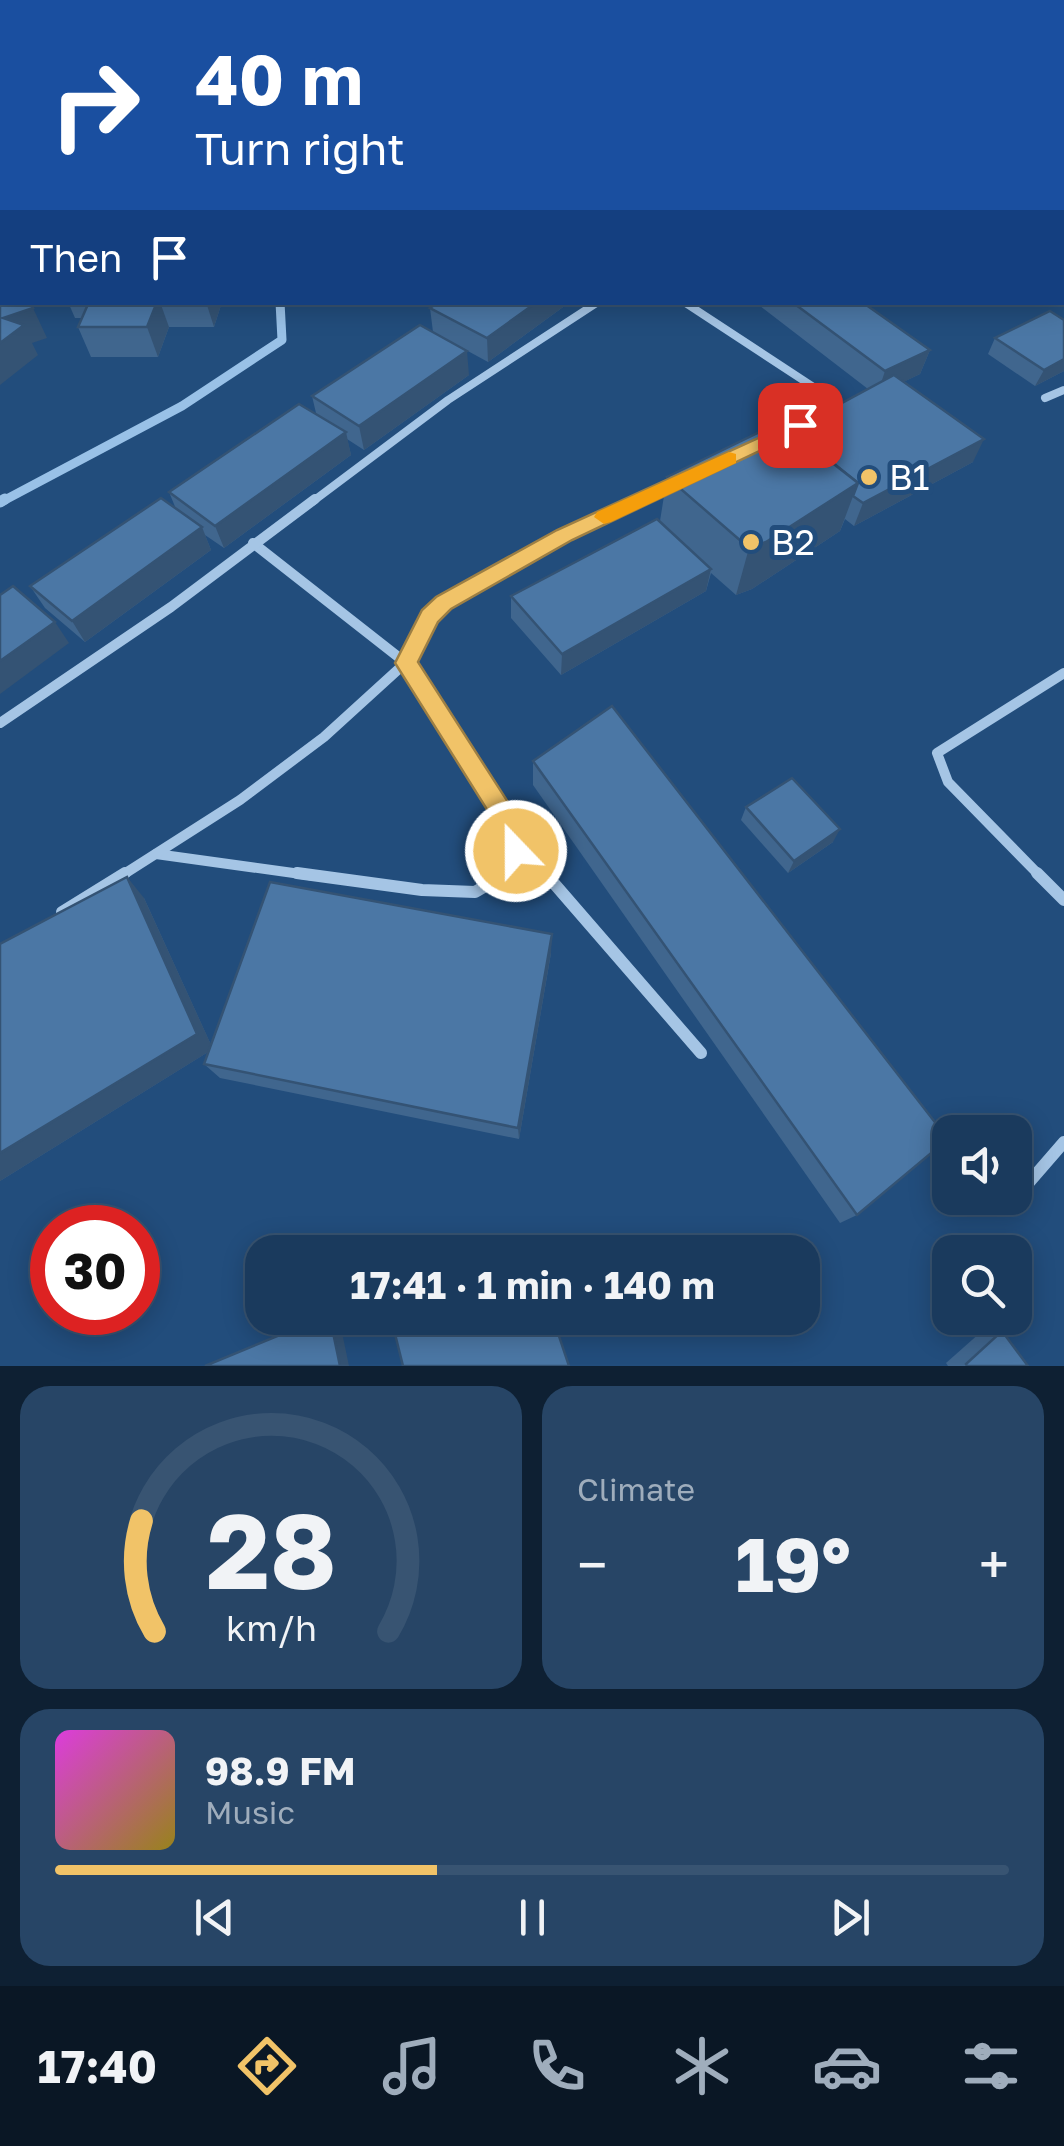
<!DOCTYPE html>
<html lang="en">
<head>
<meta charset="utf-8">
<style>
  :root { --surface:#1a3a5d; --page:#274566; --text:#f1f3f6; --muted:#9fadbc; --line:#385472; --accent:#f1c368 }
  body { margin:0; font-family:"Golos Text",sans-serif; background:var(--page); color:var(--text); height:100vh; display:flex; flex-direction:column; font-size:38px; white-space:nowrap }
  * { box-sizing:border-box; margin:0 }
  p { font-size:32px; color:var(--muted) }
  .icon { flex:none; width:55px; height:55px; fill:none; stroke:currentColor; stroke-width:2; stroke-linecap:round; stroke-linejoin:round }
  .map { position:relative; height:1366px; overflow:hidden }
  .sheet { display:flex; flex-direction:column; gap:20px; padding:20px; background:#0e2033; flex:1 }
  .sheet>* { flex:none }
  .guide { position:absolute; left:0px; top:0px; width:1065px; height:305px; box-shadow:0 5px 25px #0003,0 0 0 2px var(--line); background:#1a4fa0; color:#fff; overflow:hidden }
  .buttons { position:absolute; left:932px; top:1115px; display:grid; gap:20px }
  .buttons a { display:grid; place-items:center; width:100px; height:100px; border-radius:20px; background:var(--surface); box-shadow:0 5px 25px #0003,0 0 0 2px var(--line); font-size:50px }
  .speed { position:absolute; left:30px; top:1205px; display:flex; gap:20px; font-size:50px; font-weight:700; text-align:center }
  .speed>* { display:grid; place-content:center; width:130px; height:130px; border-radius:50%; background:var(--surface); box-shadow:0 5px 25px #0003,0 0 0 2px var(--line); line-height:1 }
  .speed .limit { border:15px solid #d22; background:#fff; color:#111 }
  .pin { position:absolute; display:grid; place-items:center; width:85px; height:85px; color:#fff; margin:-42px; border-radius:20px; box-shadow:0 5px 15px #0006 }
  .me { position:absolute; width:110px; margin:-55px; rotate:338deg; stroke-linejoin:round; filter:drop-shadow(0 0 8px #0008) }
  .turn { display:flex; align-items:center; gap:35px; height:210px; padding:0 30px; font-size:45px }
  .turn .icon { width:130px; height:130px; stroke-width:2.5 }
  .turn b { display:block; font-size:70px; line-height:85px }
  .then { display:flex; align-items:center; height:95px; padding:0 30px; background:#0003; gap:20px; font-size:38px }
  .big { font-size:75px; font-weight:700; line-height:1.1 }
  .sheet .tile { flex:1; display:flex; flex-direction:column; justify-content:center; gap:15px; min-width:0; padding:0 35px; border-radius:30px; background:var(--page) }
  .sheet .dial { align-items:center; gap:0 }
  .dial svg { height:260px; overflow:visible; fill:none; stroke:var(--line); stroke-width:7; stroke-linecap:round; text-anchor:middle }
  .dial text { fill:var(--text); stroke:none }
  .song { display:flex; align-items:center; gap:30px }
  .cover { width:120px; height:120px; border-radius:15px; background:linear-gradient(135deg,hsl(300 70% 55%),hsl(50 70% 35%)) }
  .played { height:10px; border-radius:5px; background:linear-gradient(90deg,var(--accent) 40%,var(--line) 40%) }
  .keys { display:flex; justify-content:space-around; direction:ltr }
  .heat { display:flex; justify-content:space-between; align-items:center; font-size:55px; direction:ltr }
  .sheet .tiles { flex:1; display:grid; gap:20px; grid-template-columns:1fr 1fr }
  .tile:last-child { grid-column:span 2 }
  .trip { position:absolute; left:245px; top:1235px; width:575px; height:100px; border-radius:30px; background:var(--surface); box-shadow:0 5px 25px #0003,0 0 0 2px var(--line); font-weight:700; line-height:100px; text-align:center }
  .menu { display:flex; height:160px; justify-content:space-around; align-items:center; background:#0a1725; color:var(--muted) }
  .menu .icon { width:70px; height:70px }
  .menu .on { color:var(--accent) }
  .menu b { font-size:45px; color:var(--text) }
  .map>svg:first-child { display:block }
</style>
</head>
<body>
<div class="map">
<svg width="1064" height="1366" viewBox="0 0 1064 1366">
  <rect width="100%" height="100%" fill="#224d7c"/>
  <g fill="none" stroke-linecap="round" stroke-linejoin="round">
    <polyline stroke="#99c1e7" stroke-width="9" points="1,502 182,406 282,340 280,302"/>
    <polyline stroke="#99c1e7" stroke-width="11" points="0,502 5,499"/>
    <g stroke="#a5c5e5" stroke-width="6">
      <polyline points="587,0 591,2"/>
      <polyline points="1032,0 1038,2"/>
      <polyline points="309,2 319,0"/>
    </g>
    <g stroke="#a5c5e5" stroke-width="8">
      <polyline points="684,302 815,388 807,417 781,434"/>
      <polyline points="1045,398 1064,390"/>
      <polyline points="312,502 448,400 598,302"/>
      <polyline points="637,502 675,484"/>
    </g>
    <g stroke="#a5c5e5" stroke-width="10">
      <polyline points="253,543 406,663 509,824 516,851 508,876"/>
      <polyline points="0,723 171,607 315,499"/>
      <polyline points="515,838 547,876"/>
      <polyline points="156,854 315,876"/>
      <polyline points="121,876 240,800 324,737 402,666 443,603 565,535 642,499"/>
      <polyline points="1040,876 948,782 937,753 1064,673"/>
    </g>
    <g stroke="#a5c5e5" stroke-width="12">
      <polyline points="297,873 422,890 475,892 508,873"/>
      <polyline points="545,873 701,1053"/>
      <polyline points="1037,873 1064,900"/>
      <polyline points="62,912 125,873"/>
      <polyline points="1025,1187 1064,1142"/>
    </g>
  </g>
  <g fill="#40668e">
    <polygon points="380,0 539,0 539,2 383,2"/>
    <polygon points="1062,58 1064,59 1064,123 1062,122"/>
    <polygon points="2,87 2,137 0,137 0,88"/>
    <polygon points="68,302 222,302 214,327 169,327 158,357 91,357 78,327 82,318 75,318"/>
    <polygon points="570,302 488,362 433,332 430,308"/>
    <polygon points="755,302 862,302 930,350 920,374 903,382 973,462 854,526 845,519 840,531 752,589 736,595 711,573 706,591 561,675 511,618 511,596 660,521 667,477 792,430 868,389"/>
    <polygon points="995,338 1064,371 1035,386 988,354"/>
    <polygon points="469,375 364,450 347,439 351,455 224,548 205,535 211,550 85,642 45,608 30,586 176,509 169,492 316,413 312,396"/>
    <polygon points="533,761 857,1215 840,1223 533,785"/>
    <polygon points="746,807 833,842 788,873 741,820"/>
    <polygon points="144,898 211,1045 551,953 519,1139 220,1078 204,1064 208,1052 0,1181 0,944"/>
    <polygon points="1002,1331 1028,1366 948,1366 946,1363 981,1332"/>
  </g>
  <g fill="#345374">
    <polygon points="238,0 276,0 267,2 238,2"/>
    <polygon points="492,0 539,0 539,2 482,2"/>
    <polygon points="0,44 2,50 2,68 0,68"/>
    <polygon points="157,302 160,302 169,327 158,357 147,327"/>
    <polygon points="206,302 222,302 214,327"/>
    <polygon points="537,302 570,302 488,362 487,338"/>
    <polygon points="33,308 47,338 32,343 38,355 0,385 0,343 3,318"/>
    <polygon points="930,350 920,374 877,395 885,371"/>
    <polygon points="467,351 469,375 364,450 359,426"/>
    <polygon points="1064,359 1064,371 1035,386 1044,370"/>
    <polygon points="346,432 351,455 224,548 215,526"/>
    <polygon points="984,439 973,462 854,526 863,503"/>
    <polygon points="858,483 840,531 752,589 736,595 749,548"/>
    <polygon points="202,527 211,550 85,642 72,621"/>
    <polygon points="711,569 706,591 561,675 562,654"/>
    <polygon points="55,622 69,643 0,694 0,661"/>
    <polygon points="840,829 833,842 788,873 794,861"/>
    <polygon points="127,877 144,898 213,1049 0,1181 0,1153"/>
    <polygon points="552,934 551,953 519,1139 518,1128"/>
    <polygon points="330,1318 339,1318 349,1366 340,1366"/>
  </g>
  <g fill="#4b77a5" stroke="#345374" stroke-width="2.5">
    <polygon points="0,0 50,0 53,2 2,2 2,7 0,4"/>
    <polygon points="406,0 492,0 482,2 410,2"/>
    <polygon points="672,0 714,0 719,2 676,2"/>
    <polygon points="760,0 848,0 854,2 818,2 815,1 809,2 766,2"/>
    <polygon points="874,0 921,0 925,2 879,2"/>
    <polygon points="1062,58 1064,59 1064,96 1062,95"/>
    <polygon points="2,87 2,107 0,107 0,88"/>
    <polygon points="2,157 2,203 0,200 0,159"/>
    <polygon points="0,284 2,284 2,302 30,302 33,308 3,318 24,325 0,343"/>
    <polygon points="89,302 157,302 147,327 78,327"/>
    <polygon points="439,302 537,302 487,338 430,308"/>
    <polygon points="792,302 862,302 930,350 885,371"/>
    <polygon points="1050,311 1064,320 1064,359 1044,370 995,338"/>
    <polygon points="420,325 467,351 359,426 312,396"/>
    <polygon points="894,375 984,439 863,503 853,496 858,483 792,430"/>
    <polygon points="299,404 346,432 215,526 169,492"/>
    <polygon points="780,422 858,483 766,542 749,548 667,477"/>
    <polygon points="161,498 202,527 72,621 30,586"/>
    <polygon points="657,519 711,569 562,654 511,596"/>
    <polygon points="13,586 55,622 0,661 0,595"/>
    <polygon points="612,706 948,1139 857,1215 533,761"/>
    <polygon points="792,778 840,829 794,861 746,807"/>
    <polygon points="127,877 197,1034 0,1153 0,944"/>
    <polygon points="270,882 552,934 518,1128 204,1064"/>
    <polygon points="526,1238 530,1252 494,1252"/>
    <polygon points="321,1318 330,1318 340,1366 205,1366"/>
    <polygon points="391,1318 553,1318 569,1366 403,1366"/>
    <polygon points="1002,1331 1028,1366 967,1366 966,1364"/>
  </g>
  <polygon fill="#f1c368" stroke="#9d7f44" stroke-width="2.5" points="800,419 806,420 806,429 572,540 451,609 438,622 418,662 522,824 529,851 525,859 516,863 507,859 498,827 395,663 422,610 436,597 557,530"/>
  <polygon fill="#f59e0b" points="729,452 736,454 736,463 611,522 604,524 594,517 597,512"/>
  <g fill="#f1c368" stroke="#224d7c" stroke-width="4">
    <circle cx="869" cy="477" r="10"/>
    <circle cx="751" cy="542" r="10"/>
  </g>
  <g text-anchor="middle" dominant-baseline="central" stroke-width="10" stroke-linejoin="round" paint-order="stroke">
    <g font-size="35" fill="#fff" stroke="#224d7c" text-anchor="start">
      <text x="889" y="477">B1</text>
      <text x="771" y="542">B2</text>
    </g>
  </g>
</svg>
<div class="buttons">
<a><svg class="icon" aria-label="sound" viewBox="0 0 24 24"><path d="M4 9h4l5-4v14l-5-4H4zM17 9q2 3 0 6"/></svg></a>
<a><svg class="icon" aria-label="search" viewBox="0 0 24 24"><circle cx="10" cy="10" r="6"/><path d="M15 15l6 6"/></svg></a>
</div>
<div class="speed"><div class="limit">30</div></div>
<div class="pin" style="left:800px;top:425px;background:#d93025"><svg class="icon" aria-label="arrive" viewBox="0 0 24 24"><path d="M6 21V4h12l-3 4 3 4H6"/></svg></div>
<svg class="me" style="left:516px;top:851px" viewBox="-20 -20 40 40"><circle r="17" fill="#f1c368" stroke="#fff" stroke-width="3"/><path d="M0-11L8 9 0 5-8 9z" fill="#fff"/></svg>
<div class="trip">17:41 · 1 min · 140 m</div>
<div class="guide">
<div class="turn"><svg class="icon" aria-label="right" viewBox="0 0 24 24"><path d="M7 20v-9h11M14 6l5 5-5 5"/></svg><div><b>40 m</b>Turn right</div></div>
<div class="then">Then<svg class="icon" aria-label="arrive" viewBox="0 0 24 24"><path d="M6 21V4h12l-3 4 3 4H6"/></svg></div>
</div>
</div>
<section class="sheet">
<div class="tiles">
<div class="tile dial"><svg viewBox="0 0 100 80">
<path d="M14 69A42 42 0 1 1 86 69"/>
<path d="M14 69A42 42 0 0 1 10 35" stroke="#f1c368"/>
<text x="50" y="56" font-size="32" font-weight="700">28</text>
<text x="50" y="72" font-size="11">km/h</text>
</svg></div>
<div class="tile"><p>Climate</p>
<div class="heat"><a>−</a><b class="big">19°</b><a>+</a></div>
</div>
<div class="tile">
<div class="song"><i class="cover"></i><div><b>98.9 FM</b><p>Music</p></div></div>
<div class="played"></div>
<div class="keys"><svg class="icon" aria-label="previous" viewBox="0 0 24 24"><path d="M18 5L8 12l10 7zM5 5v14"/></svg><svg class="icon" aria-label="pause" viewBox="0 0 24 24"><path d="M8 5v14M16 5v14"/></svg><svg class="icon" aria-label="next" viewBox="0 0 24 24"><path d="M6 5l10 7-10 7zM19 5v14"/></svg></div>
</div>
</div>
</section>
<nav class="menu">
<b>17:40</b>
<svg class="icon on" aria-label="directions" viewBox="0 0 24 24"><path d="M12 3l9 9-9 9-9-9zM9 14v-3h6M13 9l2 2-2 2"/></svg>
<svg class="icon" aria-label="music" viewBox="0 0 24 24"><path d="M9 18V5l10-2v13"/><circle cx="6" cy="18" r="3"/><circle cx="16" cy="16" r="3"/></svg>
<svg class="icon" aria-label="phone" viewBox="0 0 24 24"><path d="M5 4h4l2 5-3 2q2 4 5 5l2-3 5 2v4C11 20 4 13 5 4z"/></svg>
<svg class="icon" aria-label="climate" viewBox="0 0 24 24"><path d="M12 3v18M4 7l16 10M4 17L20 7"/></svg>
<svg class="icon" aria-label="car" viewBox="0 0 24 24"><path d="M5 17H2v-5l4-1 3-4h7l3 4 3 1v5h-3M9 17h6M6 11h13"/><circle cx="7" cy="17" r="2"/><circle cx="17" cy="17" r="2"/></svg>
<svg class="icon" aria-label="filters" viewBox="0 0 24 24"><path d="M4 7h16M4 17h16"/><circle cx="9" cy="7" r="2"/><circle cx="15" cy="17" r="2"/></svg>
</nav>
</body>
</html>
